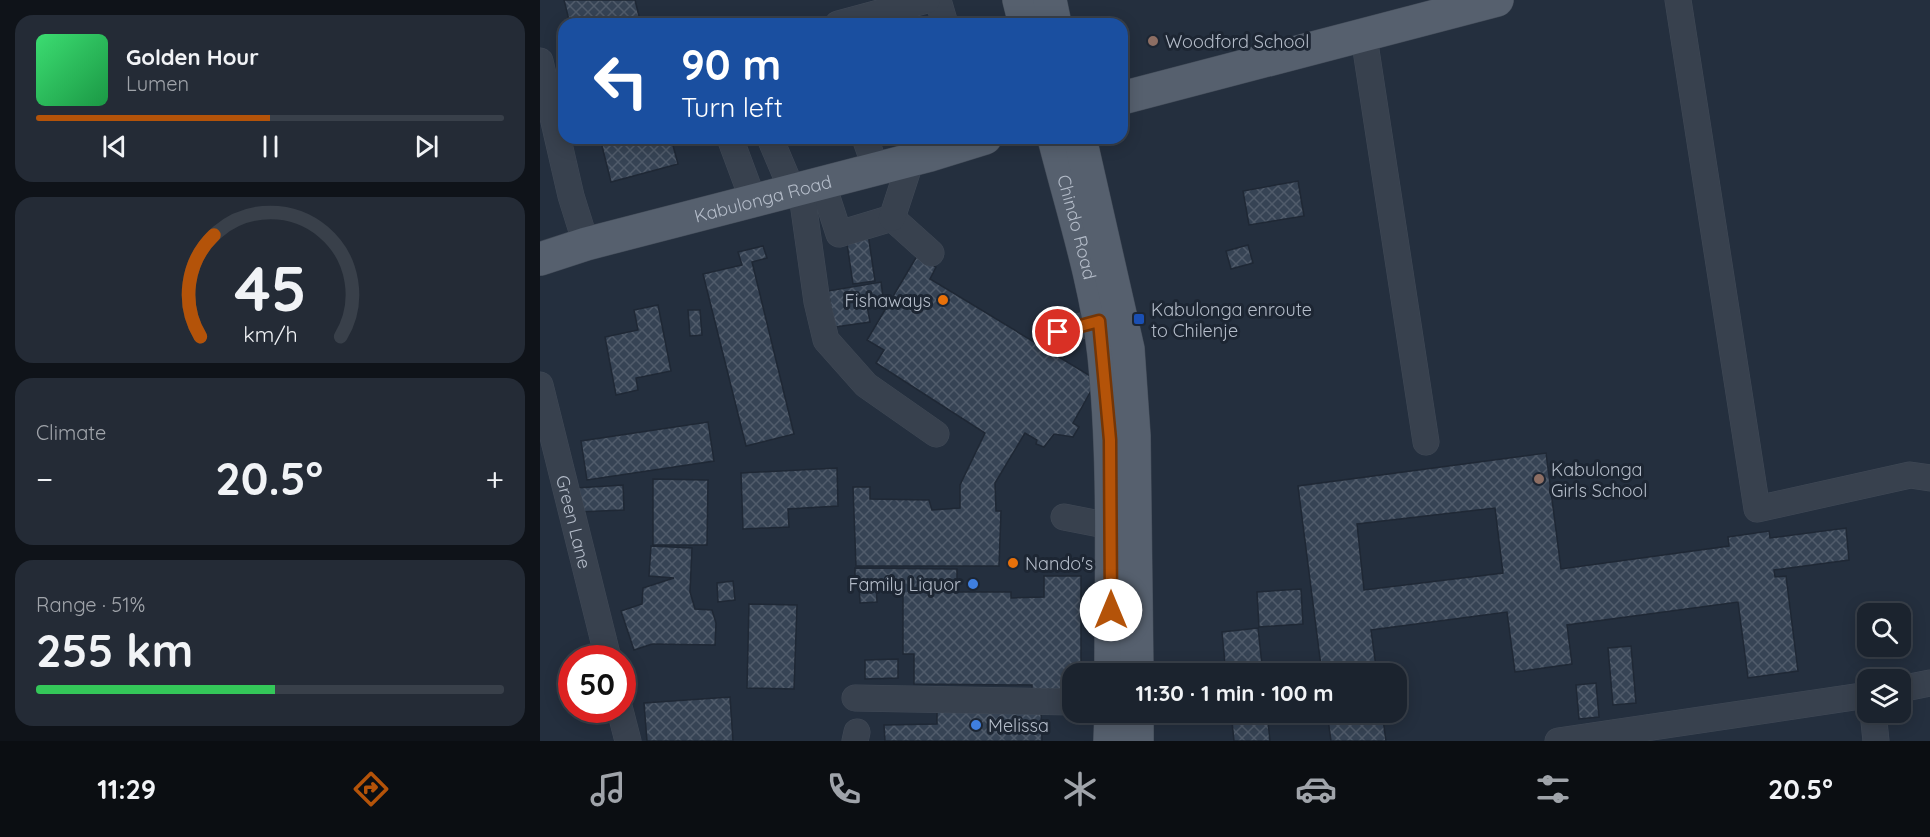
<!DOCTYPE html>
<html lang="en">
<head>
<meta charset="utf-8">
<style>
  :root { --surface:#1b232e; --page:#242b36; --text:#f1f3f6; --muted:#a0a4aa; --line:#39404a; --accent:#b45309 }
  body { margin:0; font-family:Quicksand,sans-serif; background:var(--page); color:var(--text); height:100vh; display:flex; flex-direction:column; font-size:22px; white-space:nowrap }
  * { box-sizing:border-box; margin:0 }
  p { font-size:20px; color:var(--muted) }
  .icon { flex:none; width:33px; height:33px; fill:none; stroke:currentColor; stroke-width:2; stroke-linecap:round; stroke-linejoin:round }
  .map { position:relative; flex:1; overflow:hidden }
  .panel { display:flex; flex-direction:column; gap:15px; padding:15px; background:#0f1319; width:540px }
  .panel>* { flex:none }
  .guide { position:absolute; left:18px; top:18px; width:570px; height:126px; border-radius:18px; box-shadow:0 3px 15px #0003,0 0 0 2px var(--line); background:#1a4fa0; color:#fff; overflow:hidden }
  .controls { position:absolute; left:1317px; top:603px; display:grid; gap:12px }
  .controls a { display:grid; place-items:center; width:54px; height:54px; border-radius:12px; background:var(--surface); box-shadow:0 3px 15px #0003,0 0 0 2px var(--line); font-size:30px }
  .speed { position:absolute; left:18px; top:645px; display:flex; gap:12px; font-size:30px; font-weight:700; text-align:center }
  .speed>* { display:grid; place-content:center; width:78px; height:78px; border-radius:50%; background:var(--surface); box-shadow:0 3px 15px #0003,0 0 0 2px var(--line); line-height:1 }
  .speed .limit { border:9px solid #d22; background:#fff; color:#111 }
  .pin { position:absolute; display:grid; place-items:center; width:51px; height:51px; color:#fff; margin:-26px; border:3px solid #fff; border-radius:50%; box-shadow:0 2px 6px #0007 }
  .me { position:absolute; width:66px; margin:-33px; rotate:0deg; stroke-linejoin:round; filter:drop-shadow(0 0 4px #0008) }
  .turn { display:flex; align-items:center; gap:21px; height:126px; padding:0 24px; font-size:27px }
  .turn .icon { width:78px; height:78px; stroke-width:2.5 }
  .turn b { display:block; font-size:42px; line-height:51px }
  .big { font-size:45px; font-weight:800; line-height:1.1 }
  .panel .tile { flex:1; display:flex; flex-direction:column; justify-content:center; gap:9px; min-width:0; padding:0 21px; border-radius:18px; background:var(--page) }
  .panel .dial { align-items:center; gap:0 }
  .dial svg { height:156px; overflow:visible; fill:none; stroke:var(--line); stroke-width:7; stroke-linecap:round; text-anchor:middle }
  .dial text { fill:var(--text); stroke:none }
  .song { display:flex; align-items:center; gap:18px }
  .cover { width:72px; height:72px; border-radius:9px; background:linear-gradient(135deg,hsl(140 70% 55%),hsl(140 70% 35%)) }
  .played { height:6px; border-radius:3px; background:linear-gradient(90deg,var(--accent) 50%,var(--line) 50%) }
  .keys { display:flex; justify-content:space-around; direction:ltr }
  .heat { display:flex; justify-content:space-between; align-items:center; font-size:33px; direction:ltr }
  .charge { height:9px; border-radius:4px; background:linear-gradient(90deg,#34c759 51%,var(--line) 0) }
  .trip { position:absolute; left:522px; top:663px; width:345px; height:60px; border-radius:18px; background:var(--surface); box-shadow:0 3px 15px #0003,0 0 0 2px var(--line); font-weight:800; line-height:60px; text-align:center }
  .menu { display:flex; height:96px; justify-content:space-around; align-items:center; background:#0b0e12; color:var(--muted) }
  .menu .icon { width:42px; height:42px }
  .menu .current { color:var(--accent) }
  .menu b { font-size:27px; color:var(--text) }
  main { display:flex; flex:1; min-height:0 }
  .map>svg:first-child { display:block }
</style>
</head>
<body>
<main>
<section class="panel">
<div class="tile">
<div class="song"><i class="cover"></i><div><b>Golden Hour</b><p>Lumen</p></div></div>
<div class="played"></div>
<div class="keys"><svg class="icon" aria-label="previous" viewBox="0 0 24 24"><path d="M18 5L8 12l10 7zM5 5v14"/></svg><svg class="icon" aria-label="pause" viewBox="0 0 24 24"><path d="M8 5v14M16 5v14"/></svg><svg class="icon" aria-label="next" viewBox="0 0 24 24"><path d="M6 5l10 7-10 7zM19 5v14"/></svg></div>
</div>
<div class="tile dial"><svg viewBox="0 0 100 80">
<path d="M14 69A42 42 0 1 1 86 69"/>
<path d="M14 69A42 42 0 0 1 21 17" stroke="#b45309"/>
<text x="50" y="56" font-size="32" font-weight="700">45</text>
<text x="50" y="72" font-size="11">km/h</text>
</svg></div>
<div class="tile"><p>Climate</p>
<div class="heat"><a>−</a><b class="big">20.5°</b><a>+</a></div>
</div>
<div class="tile"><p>Range · 51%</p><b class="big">255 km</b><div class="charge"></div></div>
</section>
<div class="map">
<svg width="1390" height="741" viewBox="0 0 1390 741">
  <defs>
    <pattern id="building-cross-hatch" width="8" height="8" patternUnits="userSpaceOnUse" patternTransform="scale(1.5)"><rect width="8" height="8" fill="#364354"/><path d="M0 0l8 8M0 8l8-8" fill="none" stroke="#515c6b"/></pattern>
  </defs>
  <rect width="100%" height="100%" fill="#242f3e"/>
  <g fill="url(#building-cross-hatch)" stroke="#1f2835" stroke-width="1.5" fill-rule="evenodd">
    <polygon points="24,0 95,0 101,24 30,24"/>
    <polygon points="373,10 376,24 318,24"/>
    <polygon points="60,138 131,138 138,164 71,182"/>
    <polygon points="758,181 764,216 709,225 703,191"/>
    <polygon points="327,227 335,281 313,284 305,230"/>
    <polygon points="708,245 713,263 691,269 686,251"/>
    <polygon points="223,246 227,258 212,262 254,434 206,446 163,274 202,265 198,252"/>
    <polygon points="377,256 396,267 390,279 557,380 533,423 539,427 533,437 514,434 504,447 496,444 497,440 485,433 455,483 456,511 461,511 459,566 316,566 313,487 330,487 330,499 389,500 392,510 420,508 420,485 445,433 336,363 344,350 327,340"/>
    <polygon points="341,282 343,297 326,300 330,322 295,327 288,291"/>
    <polygon points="118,305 131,371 96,378 98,390 76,395 65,337 98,330 94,310"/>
    <polygon points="148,310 160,310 162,335 150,336"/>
    <polygon points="168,422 174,461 47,480 41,441"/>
    <path d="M 1006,453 L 1021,569 L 1189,546 L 1188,537 L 1229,531 L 1230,538 L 1306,528 L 1309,560 L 1234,570 L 1235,577 L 1246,576 L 1258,671 L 1208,678 L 1198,602 L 1027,625 L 1032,664 L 975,672 L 967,612 L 831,630 L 837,674 L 782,674 L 758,486 ZM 955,508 L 963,573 L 824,590 L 817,524 Z"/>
    <polygon points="297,468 298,506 248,509 249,527 203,529 201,473"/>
    <polygon points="113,479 168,480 167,545 113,545"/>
    <polygon points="83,485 84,510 37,512 36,488"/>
    <polygon points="111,546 152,548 150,592 155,609 172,610 176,623 175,645 112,644 94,650 81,611 102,604 103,588 134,578 109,576"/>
    <polygon points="315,568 417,569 417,592 471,592 471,598 504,597 504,576 541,576 541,674 532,674 532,692 492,691 492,685 374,684 374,654 363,654 363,580 315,580"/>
    <polygon points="193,581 195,600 178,602 177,583"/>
    <polygon points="336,583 337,602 320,603 319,584"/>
    <polygon points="761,589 763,624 719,627 717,592"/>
    <polygon points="209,604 257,605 254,689 207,688"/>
    <polygon points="718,628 723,674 686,674 682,632"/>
    <polygon points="1091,646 1096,703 1073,705 1068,648"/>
    <polygon points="358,659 358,678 325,679 325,660"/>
    <polygon points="1056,683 1059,717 1039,719 1036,685"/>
    <polygon points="190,697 193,741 107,741 104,703"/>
    <polygon points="501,708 502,741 345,741 344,725 397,724 397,710"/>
    <polygon points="691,712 727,712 730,741 694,741"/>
    <polygon points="787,712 842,712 846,741 791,741"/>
  </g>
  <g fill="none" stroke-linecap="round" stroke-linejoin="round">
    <g stroke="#414a57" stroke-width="27">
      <g id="minor">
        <polyline points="398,0 405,24"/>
        <polyline points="1138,0 1217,509 1370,475 1390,478"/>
        <polyline points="298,24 387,0"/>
        <polyline points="824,37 886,442"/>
        <polyline points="0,61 31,196 46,244"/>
        <polyline points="190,138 213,200"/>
        <polyline points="230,138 252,190"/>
        <polyline points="325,138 336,169"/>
        <polyline points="282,182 299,234 352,218 391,253"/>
        <polyline points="261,188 277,302 286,340 326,385 396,434"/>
        <polyline points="352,218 371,160"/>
        <polyline points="517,332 577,317"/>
        <path id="s1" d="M 0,385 L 68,658"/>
        <polyline points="524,517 570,526 588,524"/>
        <polyline points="1360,689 1390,683"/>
        <polyline points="315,698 532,702"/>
        <polyline points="80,710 88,741"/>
        <polyline points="1333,712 1336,741"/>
        <polyline points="315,741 317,732"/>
        <polyline points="1018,741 1328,695"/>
      </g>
    </g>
    <g stroke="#414a57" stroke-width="34">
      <g id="major">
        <polyline points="479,0 485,24"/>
        <polyline points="510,0 515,24"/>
        <polyline points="582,98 957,0"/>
        <path id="s2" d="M 514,138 C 532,209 556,282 564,355 C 575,461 571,568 571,674"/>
        <polyline points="540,138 588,349 594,436 597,674"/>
        <path id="s3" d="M 0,259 L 46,244 L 390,155 L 445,138"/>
        <polyline points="570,741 571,712"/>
        <polyline points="597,741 597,712"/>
      </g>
    </g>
    <use href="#minor" stroke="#38414e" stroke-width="26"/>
    <use href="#major" stroke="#56606e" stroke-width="33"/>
  </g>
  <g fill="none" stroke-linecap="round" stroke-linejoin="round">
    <g stroke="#753606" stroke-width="15">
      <polyline id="route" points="518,332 559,321 570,440 571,610"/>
    </g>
    <use href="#route" stroke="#b45309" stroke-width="10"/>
  </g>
  <g fill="#8d6e63" stroke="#1d2633" stroke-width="2">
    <circle cx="613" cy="41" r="6"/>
    <circle cx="999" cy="479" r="6"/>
  </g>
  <g fill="#e8710a" stroke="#1d2633" stroke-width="2">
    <circle cx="403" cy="300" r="6"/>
    <circle cx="473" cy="563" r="6"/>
  </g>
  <rect fill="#1a4fb4" stroke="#1d2633" stroke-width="2" x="593" y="313" width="12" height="12" rx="3"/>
  <g fill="#3f7fe0" stroke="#1d2633" stroke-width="2">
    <circle cx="433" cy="584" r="6"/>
    <circle cx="436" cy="725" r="6"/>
  </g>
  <g text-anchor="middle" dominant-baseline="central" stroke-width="6" stroke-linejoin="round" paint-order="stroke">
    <g font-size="18" fill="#b4bcc9" stroke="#1d2633" text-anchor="start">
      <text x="625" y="41">Woodford School</text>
      <text x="391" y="300" text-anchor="end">Fishaways</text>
      <text x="611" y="309">Kabulonga enroute<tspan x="611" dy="21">to Chilenje</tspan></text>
      <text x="1011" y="469">Kabulonga<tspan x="1011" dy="21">Girls School</tspan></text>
      <text x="485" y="563">Nando's</text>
      <text x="421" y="584" text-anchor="end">Family Liquor</text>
      <text x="448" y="725">Melissa</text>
    </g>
    <g font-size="18" fill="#b4bcc9" stroke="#1d2633">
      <text stroke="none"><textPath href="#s3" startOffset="231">Kabulonga Road</textPath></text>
      <text stroke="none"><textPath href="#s2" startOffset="92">Chindo Road</textPath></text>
      <text stroke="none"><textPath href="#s1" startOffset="141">Green Lane</textPath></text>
    </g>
  </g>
</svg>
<div class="controls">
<a><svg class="icon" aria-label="search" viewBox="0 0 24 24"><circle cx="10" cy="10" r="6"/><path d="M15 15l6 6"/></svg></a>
<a><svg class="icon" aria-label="layers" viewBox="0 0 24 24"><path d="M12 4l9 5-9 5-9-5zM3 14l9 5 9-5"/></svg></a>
</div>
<div class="speed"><div class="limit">50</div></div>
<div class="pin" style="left:518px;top:332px;background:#d93025"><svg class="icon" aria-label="arrive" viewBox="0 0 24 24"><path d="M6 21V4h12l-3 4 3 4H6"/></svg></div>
<svg class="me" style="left:571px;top:610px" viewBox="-20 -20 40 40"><circle r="19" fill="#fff"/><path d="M0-13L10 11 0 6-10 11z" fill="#b45309"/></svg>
<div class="trip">11:30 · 1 min · 100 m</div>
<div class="guide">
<div class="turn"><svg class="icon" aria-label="left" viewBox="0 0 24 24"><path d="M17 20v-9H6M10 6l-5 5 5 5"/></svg><div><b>90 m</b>Turn left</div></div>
</div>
</div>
</main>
<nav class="menu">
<b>11:29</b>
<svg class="icon current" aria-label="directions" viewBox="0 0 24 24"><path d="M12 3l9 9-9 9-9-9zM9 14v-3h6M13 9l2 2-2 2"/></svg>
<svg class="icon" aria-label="music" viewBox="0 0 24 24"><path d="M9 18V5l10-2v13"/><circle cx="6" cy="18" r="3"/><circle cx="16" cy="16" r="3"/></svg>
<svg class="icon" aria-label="phone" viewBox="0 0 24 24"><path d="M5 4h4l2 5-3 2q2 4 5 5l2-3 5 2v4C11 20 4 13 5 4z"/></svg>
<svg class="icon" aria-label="climate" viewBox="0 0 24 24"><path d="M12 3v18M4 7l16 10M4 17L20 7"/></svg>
<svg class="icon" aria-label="car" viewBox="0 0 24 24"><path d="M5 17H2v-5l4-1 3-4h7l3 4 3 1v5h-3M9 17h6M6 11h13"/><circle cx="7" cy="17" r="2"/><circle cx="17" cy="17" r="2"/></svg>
<svg class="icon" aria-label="filters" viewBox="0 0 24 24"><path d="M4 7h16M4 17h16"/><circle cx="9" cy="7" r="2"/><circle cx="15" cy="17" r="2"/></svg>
<b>20.5°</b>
</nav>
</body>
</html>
